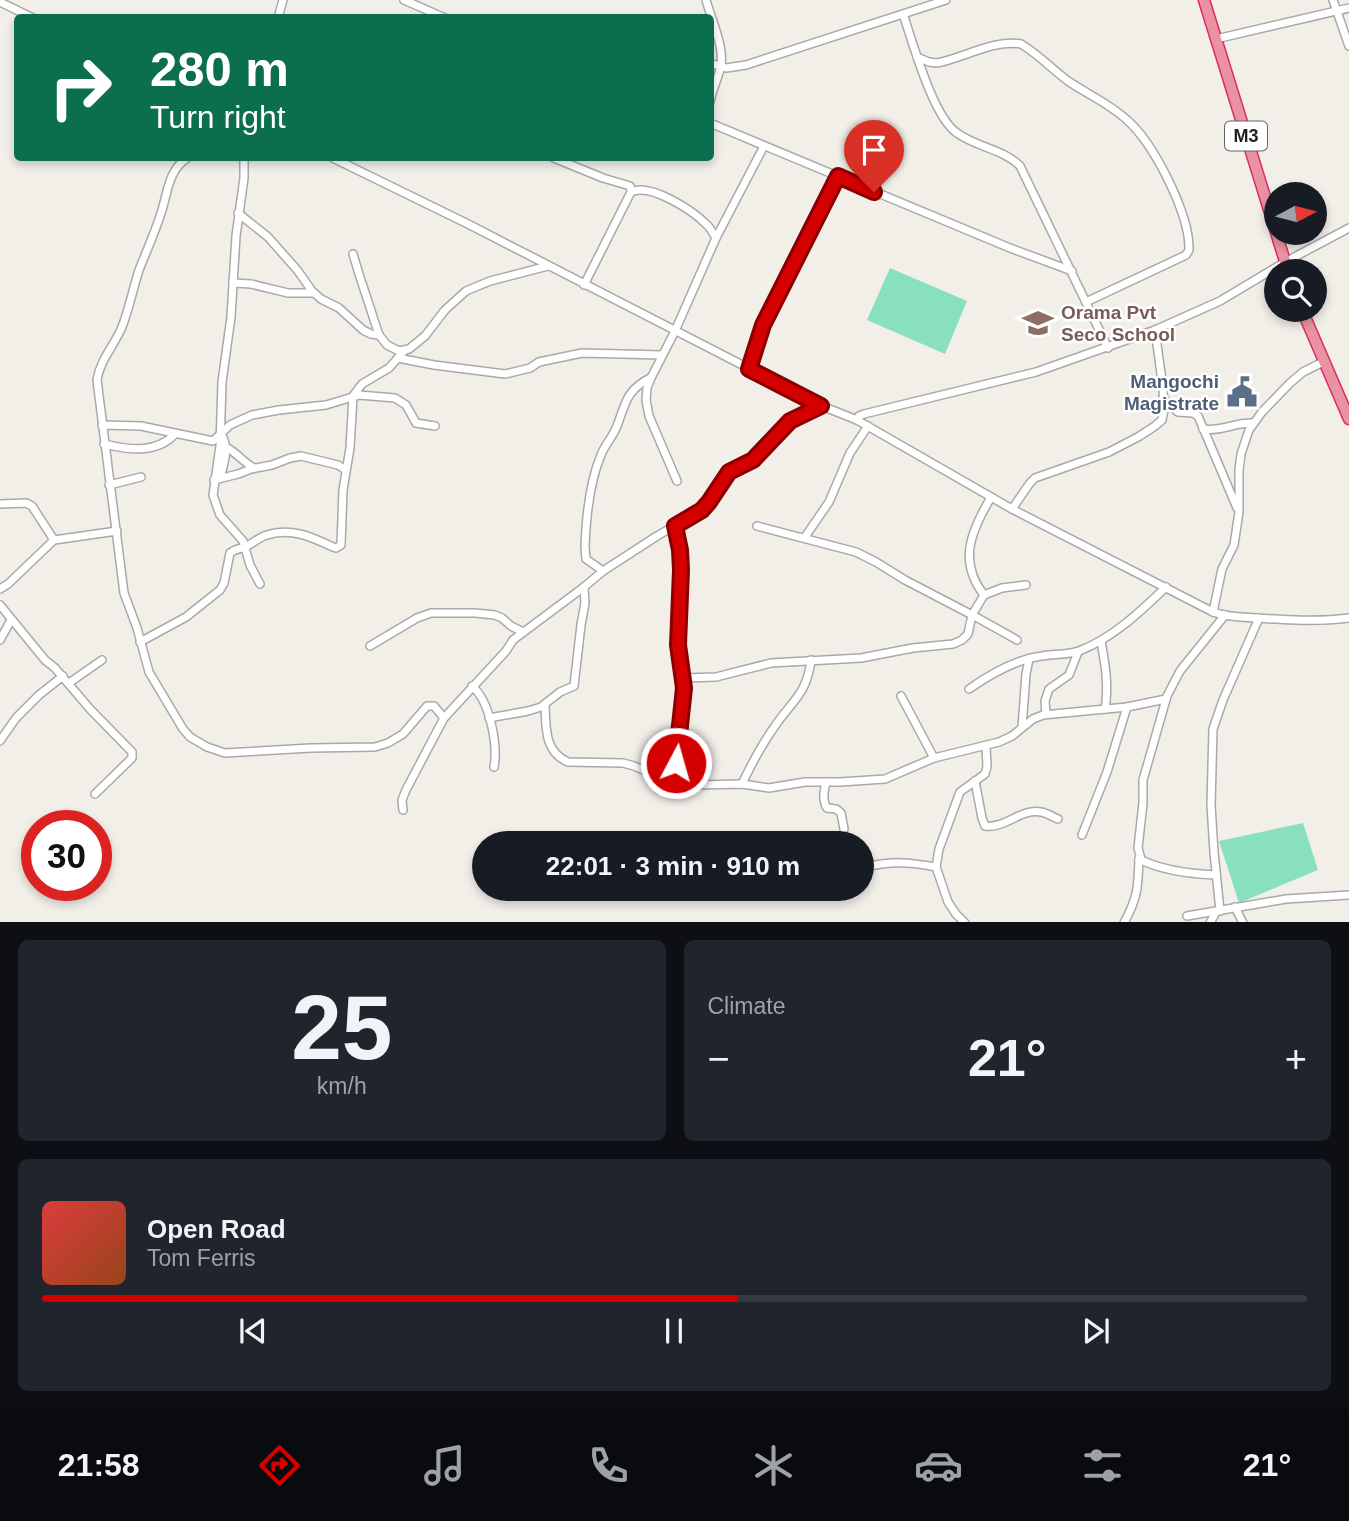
<!DOCTYPE html>
<html lang="en">
<head>
<meta charset="utf-8">
<style>
  :root { --surface:#171b24; --page:#20242c; --text:#f1f3f6; --muted:#9ea1a6; --line:#363941; --accent:#d40000 }
  body { margin:0; font-family:Arial,sans-serif; background:var(--page); color:var(--text); height:100vh; display:flex; flex-direction:column; font-size:26px; white-space:nowrap }
  * { box-sizing:border-box; margin:0 }
  p { font-size:23px; color:var(--muted) }
  .icon { flex:none; width:38px; height:38px; fill:none; stroke:currentColor; stroke-width:2; stroke-linecap:round; stroke-linejoin:round }
  .map { position:relative; height:922px; overflow:hidden }
  .drawer { display:flex; flex-direction:column; gap:18px; padding:18px; background:#0d0f14; flex:1 }
  .drawer>* { flex:none }
  .hud { position:absolute; left:14px; top:14px; width:700px; height:147px; border-radius:7px; box-shadow:0 4px 10px #0003; background:#0b6e4f; color:#fff; overflow:hidden }
  .needle { width:46px; rotate:83deg }
  .buttons { position:absolute; left:1264px; top:182px; display:grid; gap:14px }
  .buttons a { display:grid; place-items:center; width:63px; height:63px; border-radius:50%; background:var(--surface); box-shadow:0 4px 10px #0003; font-size:35px }
  .speed { position:absolute; left:21px; top:810px; display:flex; gap:14px; font-size:35px; font-weight:700; text-align:center }
  .speed>* { display:grid; place-content:center; width:91px; height:91px; border-radius:50%; background:var(--surface); box-shadow:0 4px 10px #0003; line-height:1 }
  .speed .limit { border:10px solid #d22; background:#fff; color:#111 }
  .pin { position:absolute; display:grid; place-items:center; width:60px; height:60px; color:#fff; margin:-72px -30px; border-radius:50% 50% 50% 0; rotate:-45deg; box-shadow:0 0 7px #0007 }
  .pin .icon { rotate:45deg }
  .me { position:absolute; width:77px; margin:-38px; rotate:6deg; stroke-linejoin:round; filter:drop-shadow(0 0 5px #0008) }
  .turn { display:flex; align-items:center; gap:24px; height:147px; padding:0 21px; font-size:32px }
  .turn .icon { width:91px; height:91px; stroke-width:2.5 }
  .turn b { display:block; font-size:49px; line-height:60px }
  .big { font-size:52px; font-weight:700; line-height:1.1 }
  .drawer .card { flex:1; display:flex; flex-direction:column; justify-content:center; gap:10px; min-width:0; padding:0 24px; border-radius:10px; background:var(--page) }
  .drawer .dial { align-items:center; gap:0 }
  .dial b { font-size:91px; line-height:1 }
  .song { display:flex; align-items:center; gap:21px }
  .cover { width:84px; height:84px; border-radius:10px; background:linear-gradient(135deg,hsl(0 70% 55%),hsl(20 70% 35%)) }
  .played { height:7px; border-radius:4px; background:linear-gradient(90deg,var(--accent) 55%,var(--line) 55%) }
  .keys { display:flex; justify-content:space-around; direction:ltr }
  .heat { display:flex; justify-content:space-between; align-items:center; font-size:38px; direction:ltr }
  .drawer .tiles { flex:1; display:grid; gap:18px; grid-template-columns:1fr 1fr }
  .card:last-child { grid-column:span 2 }
  .trip { position:absolute; left:472px; top:831px; width:402px; height:70px; border-radius:35px; background:var(--surface); box-shadow:0 4px 10px #0003; font-weight:700; line-height:70px; text-align:center }
  .menu { display:flex; height:112px; justify-content:space-around; align-items:center; background:#090b0e; color:var(--muted) }
  .menu .icon { width:49px; height:49px }
  .menu .selected { color:var(--accent) }
  .menu b { font-size:32px; color:var(--text) }
  .map>svg:first-child { display:block }
</style>
</head>
<body>
<div class="map">
<svg width="1349" height="923" viewBox="0 0 1349 923">
  <rect width="100%" height="100%" fill="#f2efe9"/>
  <g fill="#88e0be">
    <polygon points="890,268 967,301 945,354 867,320"/>
    <polygon points="1303,823 1318,870 1239,903 1219,841"/>
  </g>
  <g fill="none" stroke-linecap="round" stroke-linejoin="round">
    <g stroke="#a9a9a9" stroke-width="10">
      <g id="minor">
        <polyline points="404,0 445,18"/>
        <path d="M 706,0 C 711,18 724,46 721,65 C 719,77 712,89 710,102"/>
        <polyline points="1333,0 1349,46"/>
        <polyline points="0,2 33,18"/>
        <path d="M 903,14 C 913,43 933,117 957,133 C 976,147 1003,149 1020,166 L 1108,348"/>
        <polyline points="278,18 283,0"/>
        <polyline points="1216,39 1349,8"/>
        <path d="M 917,57 L 929,62 L 937,63 C 963,58 995,39 1021,44 C 1038,54 1052,69 1068,81 C 1087,94 1110,104 1127,120 C 1154,143 1190,215 1189,250 L 1186,255 L 1086,302"/>
        <polyline points="710,63 726,68 746,65 946,0"/>
        <polyline points="710,123 1010,248 1072,271"/>
        <path d="M 187,158 C 169,170 168,190 162,210 C 156,230 147,250 139,270 C 133,289 129,309 122,327 C 114,346 100,360 97,380 L 124,593 L 137,628 L 149,672 L 183,729 L 190,737 L 207,747 L 225,753 L 311,748 L 375,747 L 388,743 L 403,734 L 427,706 L 434,706 L 444,718"/>
        <polyline points="244,158 244,178 236,236 231,317 222,382 220,446 213,495 220,515 243,541 250,565 260,584"/>
        <path d="M 333,158 L 468,224 L 822,406 L 857,420 L 1012,509 L 1213,612 C 1226,617 1241,617 1256,618 C 1287,620 1318,622 1349,618"/>
        <path d="M 554,158 L 603,178 L 630,186 L 631,190 L 634,191 C 653,185 692,210 706,224 C 710,227 713,233 716,238"/>
        <polyline points="238,213 268,237 298,271 312,291 321,299 339,308 363,330 371,334 379,335"/>
        <polyline points="353,254 359,274 379,335 387,345 399,351 409,349 425,336 445,310 466,291 490,281 548,266"/>
        <polyline points="233,283 251,284 288,293 314,293"/>
        <polyline points="584,285 632,190"/>
        <polyline points="398,358 434,365 505,374 530,368 539,362 582,353 662,355"/>
        <polyline points="749,369 763,325 838,176"/>
        <polyline points="1163,398 1178,412 1193,413 1198,416 1237,508"/>
        <polyline points="857,420 859,416 864,414 1036,372 1155,330 1220,301 1285,262 1349,228"/>
        <polyline points="102,425 141,426 213,441 230,425 252,415 279,410 326,405 359,395 395,398 406,405 416,423 435,426"/>
        <path d="M 1203,429 C 1221,432 1235,422 1253,423"/>
        <path d="M 104,444 C 129,450 156,454 175,434"/>
        <path d="M 226,447 C 237,453 243,462 254,468"/>
        <path d="M 220,478 C 224,463 230,448 221,434"/>
        <polyline points="214,480 238,474 251,469 272,465 290,458 301,456 338,465 346,470"/>
        <polyline points="677,481 649,416 646,400 647,388 651,378 675,331 716,238 764,146"/>
        <polyline points="109,485 141,477"/>
        <polyline points="0,504 26,503 32,506 54,540"/>
        <polyline points="1012,509 1030,483 1035,478 1109,452 1138,437 1155,426 1162,420 1164,410 1163,388 1155,330"/>
        <polyline points="757,526 856,552 876,562 905,580 976,617 1017,640"/>
        <polyline points="805,537 829,502 850,453 868,426"/>
        <path d="M 603,571 L 586,559 L 585,547 C 586,519 590,481 601,455 C 605,444 613,437 617,426 C 626,402 626,391 650,378"/>
        <polyline points="0,589 8,584 54,540 117,531"/>
        <path d="M 984,595 C 957,560 972,531 991,497"/>
        <polyline points="0,605 45,660 55,668 90,709 132,752 132,758 95,794"/>
        <polyline points="1213,612 1222,569 1234,545 1239,512 1239,470 1241,454 1249,430 1262,412 1290,383 1303,372 1323,362"/>
        <polyline points="0,640 11,620"/>
        <path d="M 1101,641 C 1105,664 1109,685 1105,709"/>
        <path d="M 140,642 L 186,617 L 220,590 L 224,583 L 230,553 C 235,549 239,549 245,547 C 252,544 257,539 264,536 C 290,527 310,536 333,547 L 336,548 L 341,545 L 343,490 L 350,448 L 353,396 L 362,384 L 389,368 L 404,351"/>
        <polyline points="370,646 417,618 431,613 475,613 495,615 502,618 511,626 523,632"/>
        <polyline points="683,678 716,677 771,663 861,658 913,648 953,644 962,640 968,634 972,615 984,595 1002,588 1026,585"/>
        <polyline points="69,683 102,660"/>
        <path d="M 472,686 C 490,701 498,745 494,767"/>
        <path d="M 969,689 C 989,675 1017,659 1042,656 C 1055,654 1067,655 1079,651 C 1113,638 1140,612 1166,587"/>
        <polyline points="901,696 934,758"/>
        <path d="M 545,705 C 546,727 544,752 568,762 L 623,763 L 634,766 L 672,782 L 695,785 L 742,784 L 769,788 L 805,782 L 840,782 L 885,779 L 934,758 L 999,742 L 1012,736 L 1033,719 L 1043,715 L 1127,707 L 1166,699"/>
        <polyline points="1046,714 1045,701 1049,689 1069,675 1078,652"/>
        <polyline points="489,718 528,711 541,707 560,692 574,686 581,625 585,603 584,587"/>
        <polyline points="1022,727 1026,674 1029,659"/>
        <polyline points="0,741 16,718 39,695 63,676"/>
        <path d="M 975,781 L 982,818 L 985,826 C 1005,829 1021,808 1041,812 C 1047,813 1053,817 1058,819"/>
        <polyline points="672,782 678,754 684,688 678,645 681,570 680,550 675,525"/>
        <path d="M 826,782 C 824,791 822,800 827,808 L 836,809 L 841,813 L 844,829"/>
        <path d="M 742,784 C 751,765 762,744 775,726 C 792,701 807,694 811,660"/>
        <polyline points="403,810 402,800 406,790 444,718 506,651 513,640 584,587 603,571 657,536 702,510 709,502 731,470 753,460 790,420 822,406"/>
        <polyline points="1082,835 1107,772 1127,707"/>
        <path d="M 1139,859 C 1161,870 1191,874 1216,875"/>
        <path d="M 866,867 C 892,861 909,862 936,867"/>
        <polyline points="1235,907 1243,923"/>
        <polyline points="1220,911 1214,852 1211,805 1213,729 1223,700 1259,618"/>
        <polyline points="1187,916 1286,899 1349,895"/>
        <polyline points="965,923 956,914 948,902 936,867 939,849 960,792 985,774 987,767 986,746"/>
        <path d="M 1124,923 C 1138,897 1138,887 1139,859 L 1141,859 L 1138,848 L 1143,803 L 1143,780 L 1167,696 L 1180,671 L 1225,615"/>
        <polyline points="1210,923 1216,912"/>
      </g>
    </g>
    <g stroke="#dc2a67" stroke-width="13">
      <g id="highway">
        <polyline points="1204,0 1288,271"/>
        <polyline points="1302,310 1349,419"/>
      </g>
    </g>
    <use href="#minor" stroke="#fff" stroke-width="7"/>
    <use href="#highway" stroke="#e892a2" stroke-width="10"/>
  </g>
  <g fill="none" stroke-linecap="round" stroke-linejoin="round">
    <g stroke="#8a0000" stroke-width="18">
      <polyline id="route" points="676,763 684,688 678,645 681,570 680,550 675,526 702,510 709,502 729,472 753,460 790,421 821,406 749,369 763,325 838,176 874,192"/>
    </g>
    <use href="#route" stroke="#d40000" stroke-width="12"/>
  </g>
  <defs>
    <g id="school-bare" transform="scale(2.415)"><path d="M0-5L7-2L0 1L-7-2ZM-4 1L0 2.5L4 1V4Q0 6-4 4Z" fill="#8d6e63" stroke="#fff" stroke-width="2.5" paint-order="stroke"/></g>
    <g id="civic-bare" transform="scale(2.415)"><path d="M-.6-6.5H3V-4.5H.6V-3L4-1V1h2V6H-6V1h2V-1L-.6-3ZM-1.2 2.5V6h2.4V2.5Z" fill="#5c6f8a" stroke="#fff" stroke-width="2.5" paint-order="stroke"/></g>
  </defs>
  <g fill-rule="evenodd">
    <use href="#school-bare" x="1038" y="323"/>
    <use href="#civic-bare" x="1242" y="392"/>
  </g>
  <g text-anchor="middle" dominant-baseline="central" stroke-width="5" stroke-linejoin="round" paint-order="stroke">
    <rect fill="#fff" stroke="#646464" stroke-width="2" x="1225" y="121.5" width="42" height="29" rx="5"/>
    <g font-size="18" font-weight="bold" fill="#222">
      <text x="1246" y="136">M3</text>
    </g>
    <g font-size="19" font-weight="bold" fill="#785e54" stroke="#fff" text-anchor="start">
      <text x="1061" y="312">Orama Pvt<tspan x="1061" dy="22">Seco School</tspan></text>
    </g>
    <g font-size="19" font-weight="bold" fill="#4e5e75" stroke="#fff" text-anchor="end">
      <text x="1219" y="381">Mangochi<tspan x="1219" dy="22">Magistrate</tspan></text>
    </g>
  </g>
</svg>
<div class="buttons">
<a><svg class="needle" viewBox="-14 -14 28 28"><path d="M0-13l5 13h-10z" fill="#e53935"/><path d="M0 13l5-13h-10z" fill="#9ea1a6"/></svg></a>
<a><svg class="icon" aria-label="search" viewBox="0 0 24 24"><circle cx="10" cy="10" r="6"/><path d="M15 15l6 6"/></svg></a>
</div>
<div class="speed"><div class="limit">30</div></div>
<div class="pin" style="left:874px;top:192px;background:#d93025"><svg class="icon" aria-label="arrive" viewBox="0 0 24 24"><path d="M6 21V4h12l-3 4 3 4H6"/></svg></div>
<svg class="me" style="left:676px;top:763px" viewBox="-20 -20 40 40"><circle r="17" fill="#d40000" stroke="#fff" stroke-width="3"/><path d="M0-11L8 9 0 5-8 9z" fill="#fff"/></svg>
<div class="trip">22:01 · 3 min · 910 m</div>
<div class="hud">
<div class="turn"><svg class="icon" aria-label="right" viewBox="0 0 24 24"><path d="M7 20v-9h11M14 6l5 5-5 5"/></svg><div><b>280 m</b>Turn right</div></div>
</div>
</div>
<section class="drawer">
<div class="tiles">
<div class="card dial"><b>25</b><p>km/h</p></div>
<div class="card"><p>Climate</p>
<div class="heat"><a>−</a><b class="big">21°</b><a>+</a></div>
</div>
<div class="card">
<div class="song"><i class="cover"></i><div><b>Open Road</b><p>Tom Ferris</p></div></div>
<div class="played"></div>
<div class="keys"><svg class="icon" aria-label="previous" viewBox="0 0 24 24"><path d="M18 5L8 12l10 7zM5 5v14"/></svg><svg class="icon" aria-label="pause" viewBox="0 0 24 24"><path d="M8 5v14M16 5v14"/></svg><svg class="icon" aria-label="next" viewBox="0 0 24 24"><path d="M6 5l10 7-10 7zM19 5v14"/></svg></div>
</div>
</div>
</section>
<nav class="menu">
<b>21:58</b>
<svg class="icon selected" aria-label="directions" viewBox="0 0 24 24"><path d="M12 3l9 9-9 9-9-9zM9 14v-3h6M13 9l2 2-2 2"/></svg>
<svg class="icon" aria-label="music" viewBox="0 0 24 24"><path d="M9 18V5l10-2v13"/><circle cx="6" cy="18" r="3"/><circle cx="16" cy="16" r="3"/></svg>
<svg class="icon" aria-label="phone" viewBox="0 0 24 24"><path d="M5 4h4l2 5-3 2q2 4 5 5l2-3 5 2v4C11 20 4 13 5 4z"/></svg>
<svg class="icon" aria-label="climate" viewBox="0 0 24 24"><path d="M12 3v18M4 7l16 10M4 17L20 7"/></svg>
<svg class="icon" aria-label="car" viewBox="0 0 24 24"><path d="M5 17H2v-5l4-1 3-4h7l3 4 3 1v5h-3M9 17h6M6 11h13"/><circle cx="7" cy="17" r="2"/><circle cx="17" cy="17" r="2"/></svg>
<svg class="icon" aria-label="filters" viewBox="0 0 24 24"><path d="M4 7h16M4 17h16"/><circle cx="9" cy="7" r="2"/><circle cx="15" cy="17" r="2"/></svg>
<b>21°</b>
</nav>
</body>
</html>
